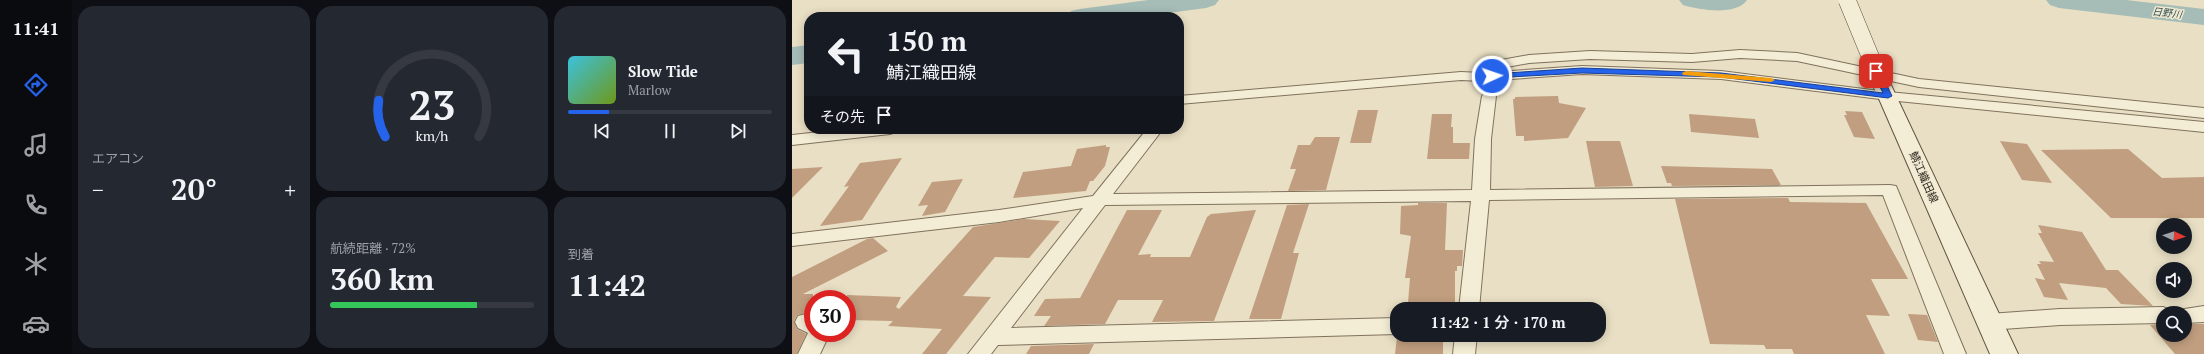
<!DOCTYPE html>
<html lang="ja">
<head>
<meta charset="utf-8">
<style>
  :root { --surface:#171b24; --page:#242831; --text:#f1f3f6; --muted:#9ea1a6; --line:#363941; --accent:#2563eb }
  body { margin:0; font-family:"PT Serif","Noto Sans JP",serif; background:var(--page); color:var(--text); height:100vh; display:flex; flex-direction:column; font-size:15px; white-space:nowrap }
  * { box-sizing:border-box; margin:0 }
  p { font-size:13px; color:var(--muted) }
  .icon { flex:none; width:22px; height:22px; fill:none; stroke:currentColor; stroke-width:2; stroke-linecap:round; stroke-linejoin:round }
  .map { position:relative; flex:1; overflow:hidden }
  .side { display:flex; flex-direction:column; gap:6px; padding:6px; background:#0d0f14; width:720px }
  .side>* { flex:none }
  .guide { position:absolute; left:12px; top:12px; width:380px; height:122px; border-radius:16px; box-shadow:0 2px 10px #0003; background:#171b24; color:var(--text); overflow:hidden }
  .needle { width:26px; rotate:94deg }
  .buttons { position:absolute; left:1364px; top:218px; display:grid; gap:8px }
  .buttons a { display:grid; place-items:center; width:36px; height:36px; border-radius:50%; background:var(--surface); box-shadow:0 2px 10px #0003; font-size:20px }
  .speed { position:absolute; left:12px; top:290px; display:flex; gap:8px; font-size:20px; font-weight:700; text-align:center }
  .speed>* { display:grid; place-content:center; width:52px; height:52px; border-radius:50%; background:var(--surface); box-shadow:0 2px 10px #0003; line-height:1 }
  .speed .limit { border:6px solid #d22; background:#fff; color:#111 }
  .pin { position:absolute; display:grid; place-items:center; width:34px; height:34px; color:#fff; margin:-17px; border-radius:8px; box-shadow:0 2px 6px #0006 }
  .me { position:absolute; width:44px; margin:-22px; rotate:87deg; stroke-linejoin:round; filter:drop-shadow(0 0 3px #0008) }
  .turn { display:flex; align-items:center; gap:14px; height:84px; padding:0 16px; font-size:18px }
  .turn .icon { width:52px; height:52px; stroke-width:2.5 }
  .turn b { display:block; font-size:28px; line-height:34px }
  .then { display:flex; align-items:center; height:38px; padding:0 16px; background:#0003; gap:8px; font-size:15px }
  .big { font-size:30px; font-weight:600; line-height:1.1 }
  .side .tile { flex:1; display:flex; flex-direction:column; justify-content:center; gap:6px; min-width:0; padding:0 14px; border-radius:16px; background:var(--page) }
  .side .dial { align-items:center; gap:0 }
  .dial svg { height:104px; overflow:visible; fill:none; stroke:var(--line); stroke-width:7; stroke-linecap:round; text-anchor:middle }
  .dial text { fill:var(--text); stroke:none }
  .song { display:flex; align-items:center; gap:12px }
  .cover { width:48px; height:48px; border-radius:6px; background:linear-gradient(135deg,hsl(190 70% 55%),hsl(80 70% 35%)) }
  .played { height:4px; border-radius:2px; background:linear-gradient(90deg,var(--accent) 20%,var(--line) 20%) }
  .keys { display:flex; justify-content:space-around; direction:ltr }
  .heat { display:flex; justify-content:space-between; align-items:center; font-size:22px; direction:ltr }
  .charge { height:6px; border-radius:3px; background:linear-gradient(90deg,#34c759 72%,var(--line) 0) }
  .side .tiles { flex:1; display:grid; gap:6px; grid-template-columns:repeat(3,1fr) }
  .tile:first-child { grid-row:span 2 }
  .trip { position:absolute; left:598px; top:302px; width:216px; height:40px; border-radius:16px; background:var(--surface); box-shadow:0 2px 10px #0003; font-weight:600; line-height:40px; text-align:center }
  main { display:flex; flex:1; min-height:0 }
  .dock { display:flex; flex-direction:column; width:72px; justify-content:space-around; align-items:center; background:#090b0e; color:var(--muted) }
  .dock .icon { width:28px; height:28px }
  .dock .selected { color:var(--accent) }
  .dock b { font-size:18px; color:var(--text) }
  .map>svg:first-child { display:block }
</style>
</head>
<body>
<main>
<nav class="dock">
<b>11:41</b>
<svg class="icon selected" aria-label="directions" viewBox="0 0 24 24"><path d="M12 3l9 9-9 9-9-9zM9 14v-3h6M13 9l2 2-2 2"/></svg>
<svg class="icon" aria-label="music" viewBox="0 0 24 24"><path d="M9 18V5l10-2v13"/><circle cx="6" cy="18" r="3"/><circle cx="16" cy="16" r="3"/></svg>
<svg class="icon" aria-label="phone" viewBox="0 0 24 24"><path d="M5 4h4l2 5-3 2q2 4 5 5l2-3 5 2v4C11 20 4 13 5 4z"/></svg>
<svg class="icon" aria-label="climate" viewBox="0 0 24 24"><path d="M12 3v18M4 7l16 10M4 17L20 7"/></svg>
<svg class="icon" aria-label="car" viewBox="0 0 24 24"><path d="M5 17H2v-5l4-1 3-4h7l3 4 3 1v5h-3M9 17h6M6 11h13"/><circle cx="7" cy="17" r="2"/><circle cx="17" cy="17" r="2"/></svg>
</nav>
<section class="side">
<div class="tiles">
<div class="tile"><p>エアコン</p>
<div class="heat"><a>−</a><b class="big">20°</b><a>+</a></div>
</div>
<div class="tile dial"><svg viewBox="0 0 100 80">
<path d="M14 69A42 42 0 1 1 86 69"/>
<path d="M14 69A42 42 0 0 1 9 41" stroke="#2563eb"/>
<text x="50" y="56" font-size="32" font-weight="700">23</text>
<text x="50" y="72" font-size="11">km/h</text>
</svg></div>
<div class="tile">
<div class="song"><i class="cover"></i><div><b>Slow Tide</b><p>Marlow</p></div></div>
<div class="played"></div>
<div class="keys"><svg class="icon" aria-label="previous" viewBox="0 0 24 24"><path d="M18 5L8 12l10 7zM5 5v14"/></svg><svg class="icon" aria-label="pause" viewBox="0 0 24 24"><path d="M8 5v14M16 5v14"/></svg><svg class="icon" aria-label="next" viewBox="0 0 24 24"><path d="M6 5l10 7-10 7zM19 5v14"/></svg></div>
</div>
<div class="tile"><p>航続距離 · 72%</p><b class="big">360 km</b><div class="charge"></div></div>
<div class="tile"><p>到着</p><b class="big">11:42</b></div>
</div>
</section>
<div class="map">
<svg width="1412" height="354" viewBox="0 0 1412 354">
  <rect width="100%" height="100%" fill="#e8dfc4"/>
  <g fill="none" stroke-linecap="round" stroke-linejoin="round">
    <g fill="#a6bcb6" fill-rule="evenodd">
      <polygon points="356,0 427,0 423,5 414,8 346,17 275,17 279,11 288,9"/>
      <path d="M 887,0 L 955,0 C 944,16 908,10 891,5 Z"/>
      <polygon points="1254,0 1334,0 1412,9 1412,25 1267,8 1258,5"/>
      <polygon points="17,45 17,63 0,65 0,47"/>
    </g>
  </g>
  <g fill="#c19e7f">
    <polygon points="766,96 767,103 794,108 776,138 732,141 732,136 724,136 721,99 723,99 723,97"/>
    <polygon points="566,110 586,110 579,143 558,143"/>
    <polygon points="1053,111 1070,112 1083,139 1062,137 1052,115 1055,115"/>
    <polygon points="640,114 660,114 659,127 661,127 661,143 678,143 677,159 635,159"/>
    <polygon points="897,114 963,119 967,138 899,132"/>
    <polygon points="523,137 548,137 534,190 496,191 504,169 498,169 506,145 518,145"/>
    <polygon points="794,141 828,141 841,186 803,187"/>
    <polygon points="1208,141 1235,144 1260,183 1230,180"/>
    <polygon points="314,145 314,147 318,147 313,166 301,181 298,181 294,191 221,198 231,172 279,166 285,149"/>
    <polygon points="1336,149 1370,178 1412,177 1412,218 1319,218 1249,150"/>
    <polygon points="110,158 70,220 28,226 57,186 52,187 68,163"/>
    <polygon points="869,166 980,169 989,185 880,186 879,183 875,183"/>
    <polygon points="31,167 0,198 0,169"/>
    <polygon points="171,179 153,212 130,216 136,205 126,206 140,182"/>
    <polygon points="996,198 998,202 1074,203 1116,279 1079,279 1098,316 1074,315 1093,354 1002,354 1000,349 974,349 972,345 918,344 883,199"/>
    <polygon points="626,203 655,203 653,250 671,250 670,266 665,266 665,271 663,271 663,303 616,303 618,278 613,278 619,236 608,234 609,206 626,205"/>
    <polygon points="517,204 501,253 507,253 489,319 457,319 495,205"/>
    <polygon points="335,210 370,210 346,255 359,254 358,257 398,257 415,217 419,214 464,210 422,321 360,322 371,300 326,300 313,324 252,326 259,316 242,316 253,299 288,298"/>
    <polygon points="232,219 268,221 237,258 203,257 171,296 199,297 154,354 130,354 150,329 96,326 101,321 55,320 55,295 109,297 104,307 107,309 181,227"/>
    <polygon points="1246,225 1290,232 1314,270 1326,270 1361,306 1329,304 1314,288 1267,283 1276,300 1252,297 1243,278 1253,280 1245,264 1249,264 1247,261 1262,262 1246,233 1250,233"/>
    <polygon points="81,238 96,251 11,294 21,294 21,314 14,313 5,315 2,321 5,329 14,334 5,354 0,354 0,277 75,239"/>
    <polygon points="1116,314 1135,315 1146,342 1126,340"/>
    <polygon points="1371,324 1371,335 1393,335 1393,324 1412,324 1412,354 1383,354 1358,325"/>
    <polygon points="605,337 651,337 651,354 603,354"/>
    <polygon points="302,344 297,354 234,354 239,346"/>
  </g>
  <g fill="none" stroke-linecap="round" stroke-linejoin="round">
    <g stroke="#80725d" stroke-width="2">
      <g id="street">
        <polygon points="948,50 1005,53 1127,79 1412,108 1412,118 1127,87 1005,61 948,58 900,62 798,59 737,63 698,70 691,66 698,62 737,55 798,51 900,54"/>
        <polygon points="790,66 929,71 1096,92 1412,122 1412,132 1096,100 929,79 790,74 690,81 669,80 387,104 387,96 669,72 690,73"/>
        <polygon points="697,92 702,93 704,96 699,139 698,190 1098,185 1104,186 1174,354 1152,354 1091,195 697,200 687,309 667,309 679,201 313,205 219,328 605,318 605,334 206,345 199,354 176,354 291,208 207,222 0,246 0,234 207,210 301,196 355,129 371,129 321,194 680,190 683,139 690,96 692,93"/>
        <polygon points="56,129 106,129 104,132 98,134 0,145 0,135"/>
        <polygon points="1412,306 1412,322 1393,323 1393,313 1384,313 1386,310"/>
        <polygon points="1371,307 1378,310 1380,313 1371,313 1371,323 1268,325 1197,330 1189,328 1186,322 1189,316 1197,314 1268,309"/>
        <polygon points="14,314 21,316 21,333 38,333 28,354 6,354 16,333 6,328 3,322 6,316"/>
        <polygon points="663,335 685,335 683,354 661,354"/>
      </g>
    </g>
    <g stroke="#625340" stroke-width="2">
      <polygon id="secondary" points="1090,79 1097,81 1099,85 1226,354 1198,354 1081,85 1083,81"/>
    </g>
    <use href="#street" fill="#f4edd6" fill-rule="evenodd"/>
    <use href="#secondary" fill="#f4edd6" fill-rule="evenodd"/>
    <g stroke="#625340" stroke-width="18" stroke-linecap="butt">
      <polyline id="secondary-bridge" points="1055,0 1090,85"/>
    </g>
    <use href="#secondary-bridge" stroke="#f4edd6" stroke-width="17"/>
  </g>
  <polygon fill="#2563eb" stroke="#184099" points="790,68 929,73 1091,93 1080,71 1084,69 1088,71 1100,96 1096,98 929,77 790,73 700,78 696,76 700,74"/>
  <polygon fill="#f59e0b" points="894,71 979,78 983,80 979,82 891,75 890,73"/>
  <g text-anchor="middle" dominant-baseline="central" stroke-width="3" stroke-linejoin="round" paint-order="stroke">
    <g font-size="10" font-style="italic" fill="#305050" stroke="#f0e9d3">
      <text transform="translate(1375 13) rotate(7)">日野川</text>
    </g>
    <g font-size="11" fill="#32291f" stroke="#f0e9d3">
      <text transform="translate(1132 177) rotate(66)">鯖江織田線</text>
    </g>
  </g>
</svg>
<div class="buttons">
<a><svg class="needle" viewBox="-14 -14 28 28"><path d="M0-13l5 13h-10z" fill="#e53935"/><path d="M0 13l5-13h-10z" fill="#9ea1a6"/></svg></a>
<a><svg class="icon" aria-label="sound" viewBox="0 0 24 24"><path d="M4 9h4l5-4v14l-5-4H4zM17 9q2 3 0 6"/></svg></a>
<a><svg class="icon" aria-label="search" viewBox="0 0 24 24"><circle cx="10" cy="10" r="6"/><path d="M15 15l6 6"/></svg></a>
</div>
<div class="speed"><div class="limit">30</div></div>
<div class="pin" style="left:1084px;top:71px;background:#d93025"><svg class="icon" aria-label="arrive" viewBox="0 0 24 24"><path d="M6 21V4h12l-3 4 3 4H6"/></svg></div>
<svg class="me" style="left:700px;top:76px" viewBox="-20 -20 40 40"><circle r="17" fill="#2563eb" stroke="#fff" stroke-width="3"/><path d="M0-11L8 9 0 5-8 9z" fill="#fff"/></svg>
<div class="trip">11:42 · 1 分 · 170 m</div>
<div class="guide">
<div class="turn"><svg class="icon" aria-label="left" viewBox="0 0 24 24"><path d="M17 20v-9H6M10 6l-5 5 5 5"/></svg><div><b>150 m</b>鯖江織田線</div></div>
<div class="then">その先<svg class="icon" aria-label="arrive" viewBox="0 0 24 24"><path d="M6 21V4h12l-3 4 3 4H6"/></svg></div>
</div>
</div>
</main>
</body>
</html>
